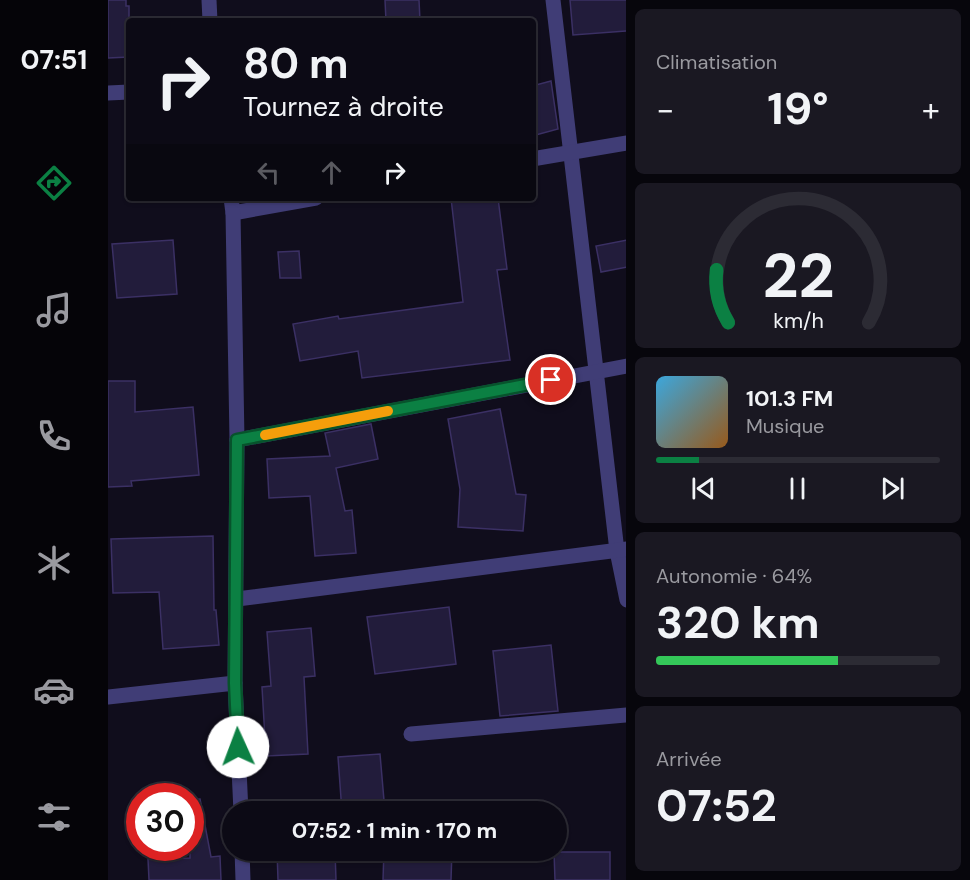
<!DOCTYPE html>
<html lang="fr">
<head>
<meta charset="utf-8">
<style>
  :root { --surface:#0c0a15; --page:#1a1822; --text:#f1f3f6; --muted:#9a9aa0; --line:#2c2b34; --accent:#0b8043 }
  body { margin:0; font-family:"DM Sans",sans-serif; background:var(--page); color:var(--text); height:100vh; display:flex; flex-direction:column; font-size:22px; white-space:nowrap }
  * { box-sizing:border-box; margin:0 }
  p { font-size:20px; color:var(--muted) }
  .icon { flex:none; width:33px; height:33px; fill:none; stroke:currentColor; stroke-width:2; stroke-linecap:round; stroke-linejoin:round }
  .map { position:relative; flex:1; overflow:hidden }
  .drawer { display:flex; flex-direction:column; gap:9px; padding:9px; background:#07060c; width:344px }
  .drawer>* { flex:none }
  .banner { position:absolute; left:18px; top:18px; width:410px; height:183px; border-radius:6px; box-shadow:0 2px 4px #0004,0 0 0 2px var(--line); background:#0c0a15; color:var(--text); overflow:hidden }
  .speed { position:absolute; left:18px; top:783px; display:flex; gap:12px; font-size:30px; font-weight:700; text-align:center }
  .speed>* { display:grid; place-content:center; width:78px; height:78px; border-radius:50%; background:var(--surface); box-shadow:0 2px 4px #0004,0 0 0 2px var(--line); line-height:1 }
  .speed .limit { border:9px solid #d22; background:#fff; color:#111 }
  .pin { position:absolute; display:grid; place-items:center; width:51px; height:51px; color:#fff; margin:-26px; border:3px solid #fff; border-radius:50%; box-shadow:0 2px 6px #0007 }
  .me { position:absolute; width:66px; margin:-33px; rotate:358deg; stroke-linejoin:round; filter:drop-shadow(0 0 4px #0008) }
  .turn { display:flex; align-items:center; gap:21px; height:126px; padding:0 18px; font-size:27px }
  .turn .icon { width:78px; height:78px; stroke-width:2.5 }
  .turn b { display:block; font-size:42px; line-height:51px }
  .lanes { display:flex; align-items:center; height:57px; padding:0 18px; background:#0003; justify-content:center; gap:30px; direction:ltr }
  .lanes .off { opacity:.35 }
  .big { font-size:45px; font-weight:700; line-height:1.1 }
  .drawer .tile { flex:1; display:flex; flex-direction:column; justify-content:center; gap:9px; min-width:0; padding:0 21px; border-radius:9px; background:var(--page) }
  .drawer .dial { align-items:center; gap:0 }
  .dial svg { height:156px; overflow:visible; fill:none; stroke:var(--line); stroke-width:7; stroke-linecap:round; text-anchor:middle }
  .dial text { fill:var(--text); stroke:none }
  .song { display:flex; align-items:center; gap:18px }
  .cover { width:72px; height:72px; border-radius:9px; background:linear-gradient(135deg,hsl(200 70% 55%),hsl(30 70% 35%)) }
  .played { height:6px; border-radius:3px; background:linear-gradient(90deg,var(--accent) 15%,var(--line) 15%) }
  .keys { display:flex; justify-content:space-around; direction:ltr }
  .heat { display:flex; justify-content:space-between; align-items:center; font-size:33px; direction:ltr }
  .charge { height:9px; border-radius:4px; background:linear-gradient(90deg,#34c759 64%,var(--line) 0) }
  .trip { position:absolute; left:114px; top:801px; width:345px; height:60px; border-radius:30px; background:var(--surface); box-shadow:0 2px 4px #0004,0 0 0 2px var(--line); font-weight:700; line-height:60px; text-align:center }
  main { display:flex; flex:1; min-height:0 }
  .tabs { display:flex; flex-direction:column; width:108px; justify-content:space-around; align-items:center; background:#050408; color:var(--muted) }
  .tabs .icon { width:42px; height:42px }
  .tabs .current { color:var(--accent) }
  .tabs b { font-size:27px; color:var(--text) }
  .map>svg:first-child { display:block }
</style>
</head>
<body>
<main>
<nav class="tabs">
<b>07:51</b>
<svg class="icon current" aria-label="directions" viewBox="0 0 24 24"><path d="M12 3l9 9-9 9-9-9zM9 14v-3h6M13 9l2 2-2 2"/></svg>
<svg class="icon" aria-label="music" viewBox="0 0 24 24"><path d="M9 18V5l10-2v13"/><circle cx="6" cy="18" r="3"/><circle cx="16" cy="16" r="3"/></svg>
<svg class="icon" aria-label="phone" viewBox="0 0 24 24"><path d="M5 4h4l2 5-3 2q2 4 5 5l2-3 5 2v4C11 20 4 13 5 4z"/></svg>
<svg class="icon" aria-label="climate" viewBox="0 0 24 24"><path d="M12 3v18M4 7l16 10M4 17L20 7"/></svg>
<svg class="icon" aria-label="car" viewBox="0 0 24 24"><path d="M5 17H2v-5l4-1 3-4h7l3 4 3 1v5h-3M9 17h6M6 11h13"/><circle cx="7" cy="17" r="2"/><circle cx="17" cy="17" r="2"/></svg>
<svg class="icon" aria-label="filters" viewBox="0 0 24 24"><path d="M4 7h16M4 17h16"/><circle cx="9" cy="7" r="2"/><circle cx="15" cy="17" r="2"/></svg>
</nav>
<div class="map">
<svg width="519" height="880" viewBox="0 0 519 880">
  <rect width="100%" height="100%" fill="#100d1c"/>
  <g fill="#221c3b" stroke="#3b3064" stroke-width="1.5">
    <polygon points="0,0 18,0 18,6 21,6 21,57 0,58"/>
    <polygon points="277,0 311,0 312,21 278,21"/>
    <polygon points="462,0 519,0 519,31 465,35"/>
    <polygon points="443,81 450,129 424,136 424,86"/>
    <polygon points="343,198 390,198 399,269 389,270 402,360 254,378 250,351 192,361 185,324 230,316 231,319 355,302"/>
    <polygon points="65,240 69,294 9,298 4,244"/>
    <polygon points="519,240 519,267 493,272 488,246"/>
    <polygon points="191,251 193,278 172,278 170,252"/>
    <polygon points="0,381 27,381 27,412 85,407 91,475 23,481 24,486 0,487"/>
    <polygon points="392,409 408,494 418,495 415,531 350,527 352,489 340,419"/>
    <polygon points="263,424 270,459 228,468 237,511 244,510 248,553 207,556 202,496 161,498 159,459 222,456 217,433"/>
    <polygon points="105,536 106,610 108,610 111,645 55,649 51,592 5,593 3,539"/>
    <polygon points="341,607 348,664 267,674 259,617"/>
    <polygon points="203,628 207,676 196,677 200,754 158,756 154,687 163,686 159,632"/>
    <polygon points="443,645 450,711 392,716 385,651"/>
    <polygon points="272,754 277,812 234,812 230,757"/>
    <polygon points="92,799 103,857 112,856 113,880 41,880 40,859 82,858 82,800"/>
    <polygon points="169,850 227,850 228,880 170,880"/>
    <polygon points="276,850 344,850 343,880 275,880"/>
    <polygon points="446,852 502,852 502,880 447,880"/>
  </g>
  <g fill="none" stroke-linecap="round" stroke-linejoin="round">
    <g stroke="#403d76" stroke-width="15">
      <polyline points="101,0 102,21"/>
      <polyline points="445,0 509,551 519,600"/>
      <polyline points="0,93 21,92"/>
      <polyline points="424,159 519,143"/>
      <polyline points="123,198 125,213 208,198"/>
      <polyline points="125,213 129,440 127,683 133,812"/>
      <polyline points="129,440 519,366"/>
      <polyline points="129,599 519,549"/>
      <polyline points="0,697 127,683"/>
      <polyline points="303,734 519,715"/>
      <polyline points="134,850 135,880"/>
    </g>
  </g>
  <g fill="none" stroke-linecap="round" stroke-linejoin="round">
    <g stroke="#07532c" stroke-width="15">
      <polyline id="route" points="130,747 127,683 129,440 443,380"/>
    </g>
    <use href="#route" stroke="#0b8043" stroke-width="10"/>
    <polyline stroke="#f59e0b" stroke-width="10" points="157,435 280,411"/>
  </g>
</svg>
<div class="speed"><div class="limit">30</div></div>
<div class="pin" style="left:443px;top:380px;background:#d93025"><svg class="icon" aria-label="arrive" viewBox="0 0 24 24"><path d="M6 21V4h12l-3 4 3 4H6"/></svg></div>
<svg class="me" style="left:130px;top:747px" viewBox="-20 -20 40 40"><circle r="19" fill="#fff"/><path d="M0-13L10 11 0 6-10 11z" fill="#0b8043"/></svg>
<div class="trip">07:52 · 1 min · 170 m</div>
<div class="banner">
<div class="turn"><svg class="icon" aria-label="right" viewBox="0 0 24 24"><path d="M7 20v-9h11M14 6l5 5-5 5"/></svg><div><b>80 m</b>Tournez à droite</div></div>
<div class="lanes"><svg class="icon off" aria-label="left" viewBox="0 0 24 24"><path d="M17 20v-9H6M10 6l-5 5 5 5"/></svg><svg class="icon off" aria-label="ahead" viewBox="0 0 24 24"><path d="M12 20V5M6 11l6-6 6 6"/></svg><svg class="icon" aria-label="right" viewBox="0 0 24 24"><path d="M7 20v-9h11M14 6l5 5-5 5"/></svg></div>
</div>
</div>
<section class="drawer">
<div class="tile"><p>Climatisation</p>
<div class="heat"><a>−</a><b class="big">19°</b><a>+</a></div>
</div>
<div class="tile dial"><svg viewBox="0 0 100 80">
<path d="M14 69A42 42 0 1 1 86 69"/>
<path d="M14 69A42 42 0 0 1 8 42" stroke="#0b8043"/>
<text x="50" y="56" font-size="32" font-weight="700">22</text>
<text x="50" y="72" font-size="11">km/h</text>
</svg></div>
<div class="tile">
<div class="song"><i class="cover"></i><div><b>101.3 FM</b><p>Musique</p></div></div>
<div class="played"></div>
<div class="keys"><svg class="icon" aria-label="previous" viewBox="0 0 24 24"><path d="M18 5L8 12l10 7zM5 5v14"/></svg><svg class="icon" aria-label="pause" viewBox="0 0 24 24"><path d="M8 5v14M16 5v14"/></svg><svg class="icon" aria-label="next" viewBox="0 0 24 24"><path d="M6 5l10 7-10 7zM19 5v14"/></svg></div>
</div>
<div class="tile"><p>Autonomie · 64%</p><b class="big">320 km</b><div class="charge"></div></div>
<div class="tile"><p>Arrivée</p><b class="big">07:52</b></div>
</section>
</main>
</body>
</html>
